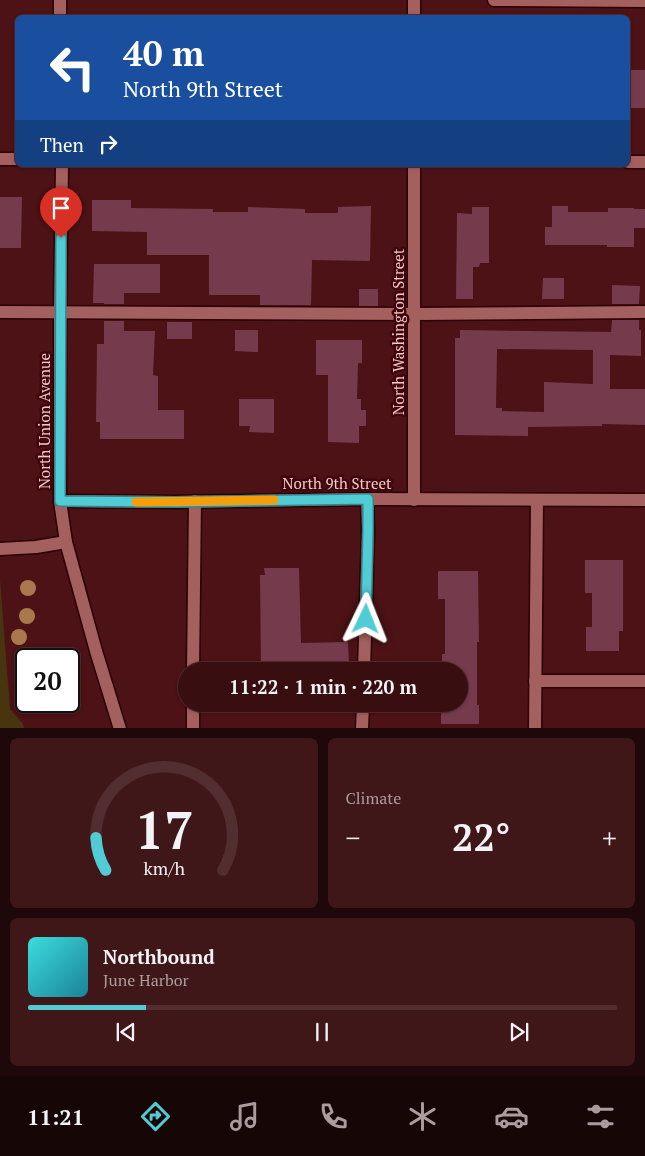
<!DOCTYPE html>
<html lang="en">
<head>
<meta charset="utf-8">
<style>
  :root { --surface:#390e10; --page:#401719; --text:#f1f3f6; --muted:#ab9c9f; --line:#532e30; --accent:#51ccd5 }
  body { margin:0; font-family:"PT Serif",serif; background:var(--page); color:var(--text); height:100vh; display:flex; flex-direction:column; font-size:19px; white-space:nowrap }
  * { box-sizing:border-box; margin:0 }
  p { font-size:16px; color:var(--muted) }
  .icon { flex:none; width:28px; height:28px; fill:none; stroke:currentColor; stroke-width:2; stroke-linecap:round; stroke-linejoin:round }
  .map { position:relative; height:728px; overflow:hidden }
  .panel { display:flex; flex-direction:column; gap:10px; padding:10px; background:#1f0809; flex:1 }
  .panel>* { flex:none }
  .hud { position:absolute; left:15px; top:15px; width:615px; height:152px; border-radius:8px; box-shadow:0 1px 4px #0004,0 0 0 1px var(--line); background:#1a4fa0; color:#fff; overflow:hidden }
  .speed { position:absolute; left:15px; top:648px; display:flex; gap:10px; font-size:25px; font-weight:700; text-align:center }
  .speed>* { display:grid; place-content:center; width:65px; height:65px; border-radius:50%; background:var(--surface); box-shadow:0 1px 4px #0004,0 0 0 1px var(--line); line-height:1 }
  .speed .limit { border:2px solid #111; border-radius:8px; background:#fff; color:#111 }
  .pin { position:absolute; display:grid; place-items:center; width:42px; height:42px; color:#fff; margin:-51px -21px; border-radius:50% 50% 50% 0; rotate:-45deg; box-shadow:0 0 5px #0007 }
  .pin .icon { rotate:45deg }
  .me { position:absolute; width:55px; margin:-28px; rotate:2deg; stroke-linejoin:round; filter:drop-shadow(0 0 4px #0008) }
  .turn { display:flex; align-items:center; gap:18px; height:105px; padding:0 25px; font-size:22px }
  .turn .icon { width:65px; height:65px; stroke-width:2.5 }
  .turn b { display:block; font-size:35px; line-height:42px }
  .then { display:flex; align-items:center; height:48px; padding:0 25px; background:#0003; gap:10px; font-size:19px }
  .big { font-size:38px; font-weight:700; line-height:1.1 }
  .panel .card { flex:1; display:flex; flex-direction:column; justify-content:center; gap:8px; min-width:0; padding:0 18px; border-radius:8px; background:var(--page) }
  .panel .dial { align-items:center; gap:0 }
  .dial svg { height:130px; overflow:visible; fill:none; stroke:var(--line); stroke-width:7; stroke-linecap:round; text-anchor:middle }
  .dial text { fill:var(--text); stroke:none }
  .song { display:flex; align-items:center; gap:15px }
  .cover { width:60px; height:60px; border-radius:8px; background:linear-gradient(135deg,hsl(180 70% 55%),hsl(190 70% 35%)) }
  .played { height:5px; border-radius:2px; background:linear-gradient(90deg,var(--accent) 20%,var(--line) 20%) }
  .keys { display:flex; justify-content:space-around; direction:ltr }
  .heat { display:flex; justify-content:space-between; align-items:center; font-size:28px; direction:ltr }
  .panel .tiles { flex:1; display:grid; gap:10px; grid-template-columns:1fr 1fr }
  .card:last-child { grid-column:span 2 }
  .trip { position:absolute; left:178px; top:662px; width:290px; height:50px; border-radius:25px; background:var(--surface); box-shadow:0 1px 4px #0004,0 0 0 1px var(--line); font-weight:700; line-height:50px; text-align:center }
  .tab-bar { display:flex; height:80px; justify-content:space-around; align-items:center; background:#170606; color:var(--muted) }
  .tab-bar .icon { width:35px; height:35px }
  .tab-bar .on { color:var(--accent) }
  .tab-bar b { font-size:22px; color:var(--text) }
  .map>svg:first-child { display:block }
</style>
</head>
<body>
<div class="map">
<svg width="645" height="729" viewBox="0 0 645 729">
  <rect width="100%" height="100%" fill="#4c1215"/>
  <polygon fill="#473510" points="0,579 10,709 23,724 24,728 0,728"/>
  <g fill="#753b4c" fill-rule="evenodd">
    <rect x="628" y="70" width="17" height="38"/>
    <polygon points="0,197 22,197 21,248 0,248"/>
    <polygon points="92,200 131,200 131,208 213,209 213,212 248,212 248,207 305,209 305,213 338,213 338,207 371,206 370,261 312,260 311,305 260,305 260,295 209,295 209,255 147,255 147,232 92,231"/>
    <polygon points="552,206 568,206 568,212 608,212 608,208 634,208 634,209 645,209 645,228 634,228 634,247 607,247 607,245 545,245 545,227 552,227"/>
    <polygon points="472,207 489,207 489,263 480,263 479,267 473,267 473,299 456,299 457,213 472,214"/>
    <polygon points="94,264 160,264 160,293 124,293 124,304 104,304 104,303 93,303"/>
    <polygon points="543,278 564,278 564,299 542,299"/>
    <polygon points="612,285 640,286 639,304 612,304"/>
    <rect x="359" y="289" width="19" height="17"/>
    <path d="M 612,320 L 639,320 L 639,330 L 641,330 L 641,356 L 610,355 L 610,389 L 645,389 L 645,425 L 602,424 L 602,426 L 528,427 L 528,436 L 455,435 L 455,338 L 460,338 L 460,330 L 611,332 ZM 497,349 L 593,350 L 593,384 L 544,382 L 544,412 L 502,411 L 502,408 L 496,408 Z"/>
    <polygon points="104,321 124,321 124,331 155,331 153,375 158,376 158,410 184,410 184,439 100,439 100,422 96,422 97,344 104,344"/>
    <rect x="167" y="322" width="25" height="17"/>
    <polygon points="235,330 258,330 258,352 235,351"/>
    <polygon points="316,340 362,340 362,363 358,363 357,399 361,399 361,410 366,410 366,426 359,426 359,443 328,442 328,375 316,375"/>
    <polygon points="239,399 274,399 274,433 249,432 250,426 239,426"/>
    <polygon points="585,560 623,560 623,631 619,631 619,651 586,651 586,627 592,627 592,593 585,593"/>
    <polygon points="264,568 299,568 301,643 348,642 349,665 310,666 310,671 261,671 260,575 265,575"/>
    <polygon points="438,571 478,571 479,642 477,642 477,705 479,705 479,724 441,724 441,704 459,704 459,671 442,671 442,654 445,654 445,599 438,599"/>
  </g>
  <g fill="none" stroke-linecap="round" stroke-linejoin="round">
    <g stroke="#2a0104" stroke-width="15">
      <g id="minor">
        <polyline points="60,0 60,18"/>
        <polyline points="414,0 414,18"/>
        <polyline points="494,0 645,1"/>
        <polyline points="0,159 18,159"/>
        <polyline points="628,162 645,162"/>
        <polyline points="62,165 60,312 60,501 66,542 96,651 120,729"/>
        <polyline points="414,165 414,500"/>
        <polyline points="0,312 414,314 645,312"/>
        <polyline points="60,501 175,502 367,499 645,500"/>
        <polyline points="0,549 36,547 66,542"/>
        <polyline points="193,671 195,501"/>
        <polyline points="364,671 368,531 367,499"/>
        <polyline points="535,681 645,681"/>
        <polyline points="193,729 193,704"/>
        <polyline points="362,729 363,704"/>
        <polyline points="535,729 537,500"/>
      </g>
    </g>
    <use href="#minor" stroke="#a4605e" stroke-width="12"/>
  </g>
  <g fill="#aa784d">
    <circle cx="28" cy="588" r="8"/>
    <circle cx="27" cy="616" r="8"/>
    <circle cx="19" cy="637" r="8"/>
  </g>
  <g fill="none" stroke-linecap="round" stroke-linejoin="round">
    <g stroke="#35858a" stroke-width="12">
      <polyline id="route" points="61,238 60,501 175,502 368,499 368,531 366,619"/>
    </g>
    <use href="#route" stroke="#51ccd5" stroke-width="9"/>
    <polyline stroke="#f59e0b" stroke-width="9" points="136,502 274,500"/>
  </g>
  <g text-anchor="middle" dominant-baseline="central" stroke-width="5" stroke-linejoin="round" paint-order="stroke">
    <g font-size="15" fill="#f0cac8" stroke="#41060b">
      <text transform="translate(398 332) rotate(-90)">North Washington Street</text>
      <text transform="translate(44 421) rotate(-90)">North Union Avenue</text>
      <text x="337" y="483">North 9th Street</text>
    </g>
  </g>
</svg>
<div class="speed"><div class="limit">20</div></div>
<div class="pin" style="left:61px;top:238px;background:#d93025"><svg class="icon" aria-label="arrive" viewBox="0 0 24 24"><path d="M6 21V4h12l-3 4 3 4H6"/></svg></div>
<svg class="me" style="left:366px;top:619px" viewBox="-20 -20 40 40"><path d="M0-17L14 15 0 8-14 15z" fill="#51ccd5" stroke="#fff" stroke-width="4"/></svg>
<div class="trip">11:22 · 1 min · 220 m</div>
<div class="hud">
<div class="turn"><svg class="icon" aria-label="left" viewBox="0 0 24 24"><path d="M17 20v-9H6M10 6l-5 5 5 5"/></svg><div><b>40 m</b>North 9th Street</div></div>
<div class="then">Then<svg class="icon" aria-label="right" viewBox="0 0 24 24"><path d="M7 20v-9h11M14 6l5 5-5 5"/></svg></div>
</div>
</div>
<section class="panel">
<div class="tiles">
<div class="card dial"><svg viewBox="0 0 100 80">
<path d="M14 69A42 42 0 1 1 86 69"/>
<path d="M14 69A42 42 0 0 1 8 49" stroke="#51ccd5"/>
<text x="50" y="56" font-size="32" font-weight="700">17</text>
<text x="50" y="72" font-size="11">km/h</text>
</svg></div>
<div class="card"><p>Climate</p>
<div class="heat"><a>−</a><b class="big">22°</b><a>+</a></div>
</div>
<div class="card">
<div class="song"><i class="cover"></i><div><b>Northbound</b><p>June Harbor</p></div></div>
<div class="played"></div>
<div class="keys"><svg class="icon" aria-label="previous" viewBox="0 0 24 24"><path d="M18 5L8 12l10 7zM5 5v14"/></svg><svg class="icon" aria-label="pause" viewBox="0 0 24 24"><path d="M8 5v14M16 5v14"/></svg><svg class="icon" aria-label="next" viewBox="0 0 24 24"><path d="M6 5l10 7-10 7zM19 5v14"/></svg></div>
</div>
</div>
</section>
<nav class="tab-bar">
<b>11:21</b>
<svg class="icon on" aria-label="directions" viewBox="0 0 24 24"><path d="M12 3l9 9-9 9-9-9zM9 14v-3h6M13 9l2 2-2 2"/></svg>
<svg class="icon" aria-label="music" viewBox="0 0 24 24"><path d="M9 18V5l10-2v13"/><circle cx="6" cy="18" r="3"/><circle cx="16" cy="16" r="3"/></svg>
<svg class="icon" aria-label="phone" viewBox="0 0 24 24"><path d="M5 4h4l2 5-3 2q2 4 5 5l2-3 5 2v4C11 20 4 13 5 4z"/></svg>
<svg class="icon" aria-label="climate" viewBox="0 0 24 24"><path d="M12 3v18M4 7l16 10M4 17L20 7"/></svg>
<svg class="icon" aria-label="car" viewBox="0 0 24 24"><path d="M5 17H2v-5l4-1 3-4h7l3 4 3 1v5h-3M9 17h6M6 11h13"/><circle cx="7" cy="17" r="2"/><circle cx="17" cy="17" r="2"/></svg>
<svg class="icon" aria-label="filters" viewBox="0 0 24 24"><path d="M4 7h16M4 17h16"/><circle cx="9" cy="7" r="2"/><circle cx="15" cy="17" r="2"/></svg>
</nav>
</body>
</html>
